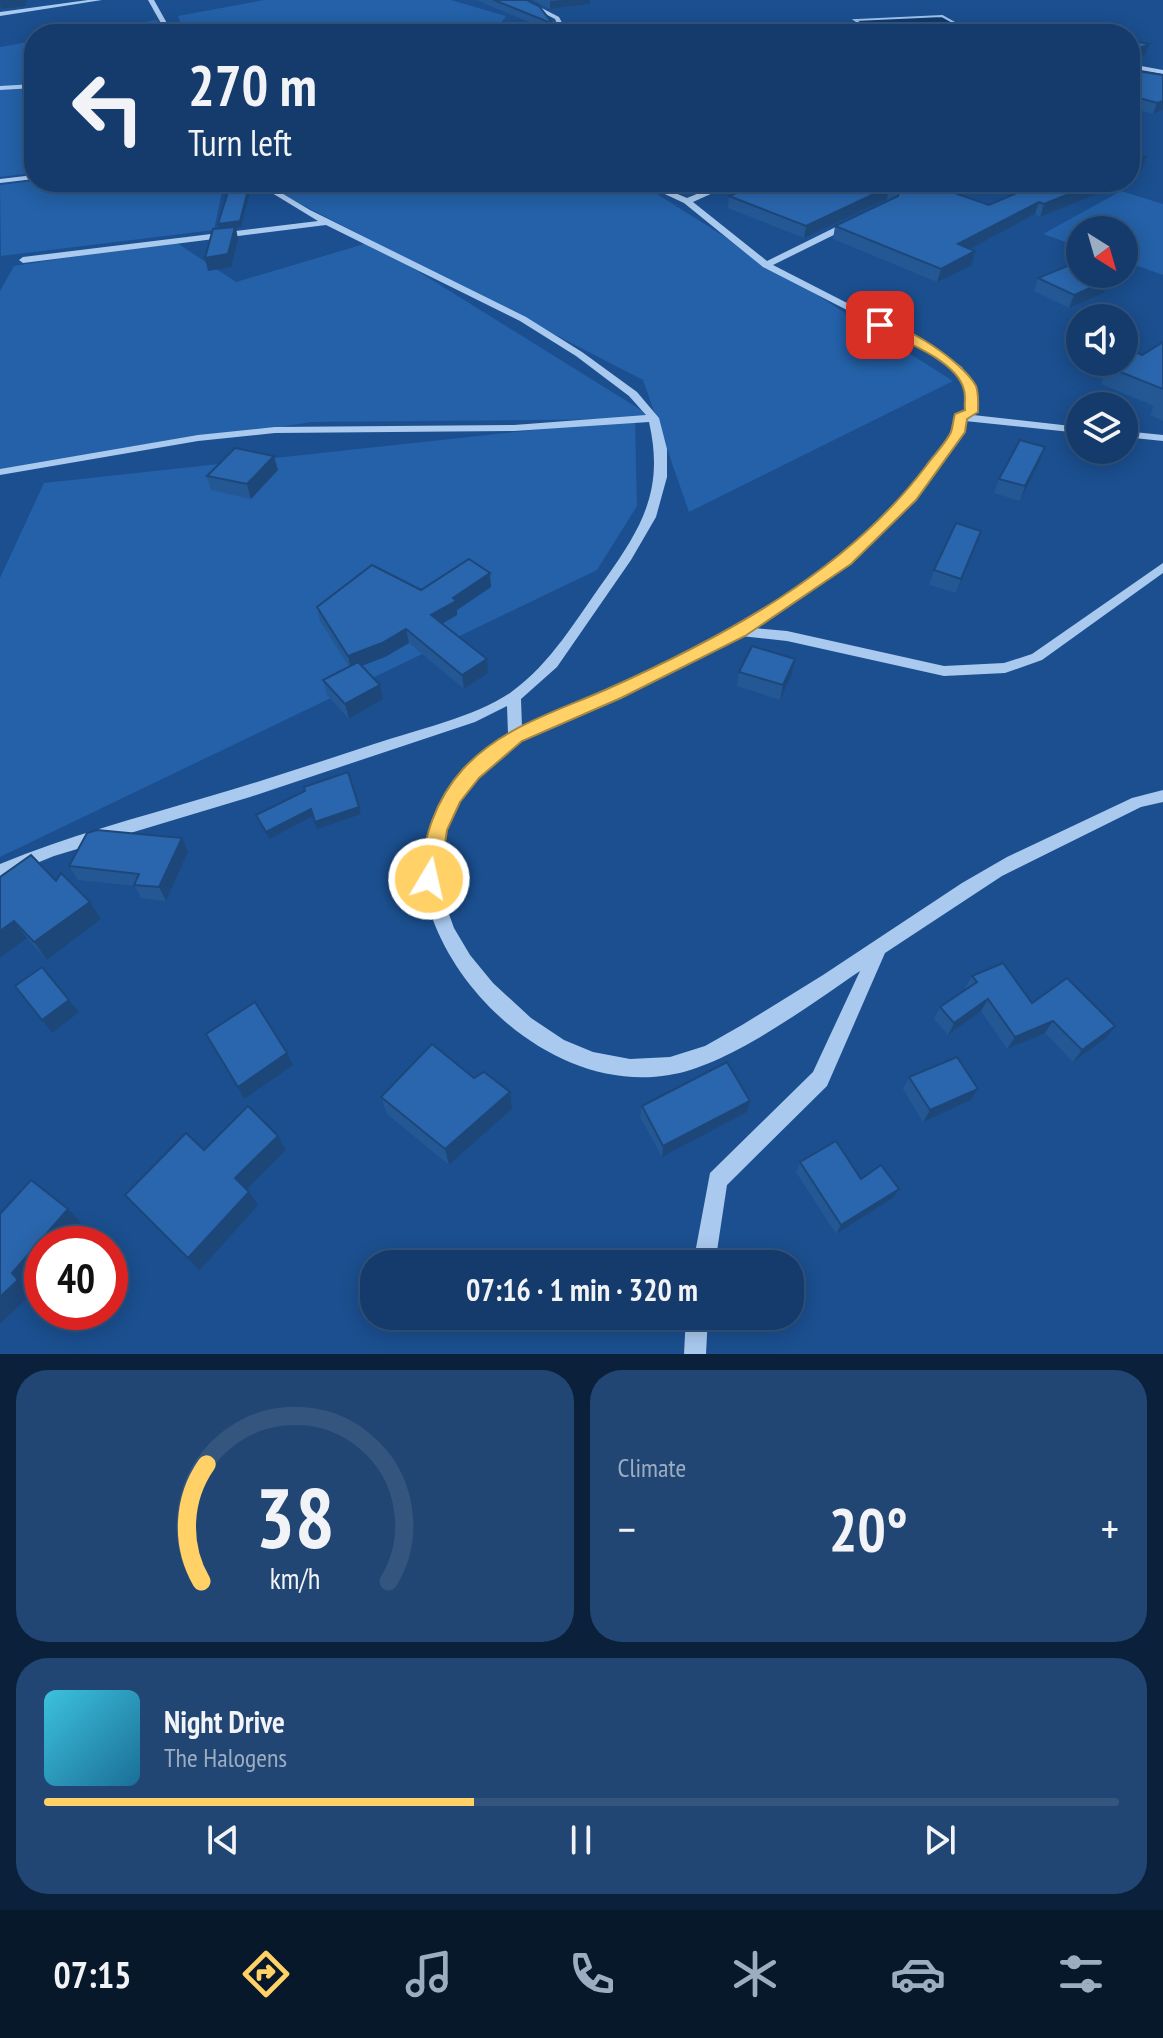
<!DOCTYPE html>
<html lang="en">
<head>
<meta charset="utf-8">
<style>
  :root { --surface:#143b6b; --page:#214673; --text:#f1f3f6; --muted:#9dadc1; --line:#33557e; --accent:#ffd166 }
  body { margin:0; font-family:"PT Sans Narrow",sans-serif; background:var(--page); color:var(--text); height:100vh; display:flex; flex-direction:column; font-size:30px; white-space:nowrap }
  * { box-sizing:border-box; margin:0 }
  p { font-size:26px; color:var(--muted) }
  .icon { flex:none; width:44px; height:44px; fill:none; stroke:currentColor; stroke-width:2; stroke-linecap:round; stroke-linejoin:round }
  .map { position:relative; height:1354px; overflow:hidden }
  .side { display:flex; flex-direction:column; gap:16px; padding:16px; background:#0b203b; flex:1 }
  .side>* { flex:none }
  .top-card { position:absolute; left:24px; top:24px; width:1116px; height:168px; border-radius:32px; box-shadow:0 4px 20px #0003,0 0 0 2px var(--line); background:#143b6b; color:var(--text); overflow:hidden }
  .needle { width:52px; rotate:143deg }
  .controls { position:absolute; left:1066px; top:216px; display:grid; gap:16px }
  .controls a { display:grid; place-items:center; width:72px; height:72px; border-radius:50%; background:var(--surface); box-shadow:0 4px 20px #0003,0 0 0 2px var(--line); font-size:40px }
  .speed { position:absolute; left:24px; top:1226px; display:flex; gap:16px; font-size:40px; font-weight:700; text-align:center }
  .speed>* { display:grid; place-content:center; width:104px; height:104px; border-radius:50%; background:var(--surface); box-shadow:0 4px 20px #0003,0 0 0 2px var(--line); line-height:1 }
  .speed .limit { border:12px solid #d22; background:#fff; color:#111 }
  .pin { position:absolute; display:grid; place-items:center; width:68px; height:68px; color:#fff; margin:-34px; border-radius:16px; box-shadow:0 4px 12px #0006 }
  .me { position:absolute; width:88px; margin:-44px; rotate:9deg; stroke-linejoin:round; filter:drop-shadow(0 0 6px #0008) }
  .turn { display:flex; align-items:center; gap:28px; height:168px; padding:0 32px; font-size:36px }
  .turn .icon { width:104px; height:104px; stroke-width:2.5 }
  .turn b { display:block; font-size:56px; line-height:68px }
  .big { font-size:60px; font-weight:800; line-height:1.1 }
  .side .card { flex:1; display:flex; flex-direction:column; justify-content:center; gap:12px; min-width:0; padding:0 28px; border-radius:32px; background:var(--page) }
  .side .dial { align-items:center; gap:0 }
  .dial svg { height:208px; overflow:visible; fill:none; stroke:var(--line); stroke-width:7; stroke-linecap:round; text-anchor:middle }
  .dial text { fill:var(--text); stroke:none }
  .song { display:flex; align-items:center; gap:24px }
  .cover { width:96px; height:96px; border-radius:12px; background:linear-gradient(135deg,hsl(190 70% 55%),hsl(200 70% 35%)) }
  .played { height:8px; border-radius:4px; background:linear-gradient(90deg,var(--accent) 40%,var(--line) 40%) }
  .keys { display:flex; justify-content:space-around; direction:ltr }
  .heat { display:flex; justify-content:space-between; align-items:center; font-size:44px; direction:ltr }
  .side .tiles { flex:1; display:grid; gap:16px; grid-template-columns:1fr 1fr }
  .card:last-child { grid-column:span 2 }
  .trip { position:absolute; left:360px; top:1250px; width:444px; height:80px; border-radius:32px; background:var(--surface); box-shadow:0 4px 20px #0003,0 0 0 2px var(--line); font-weight:800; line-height:80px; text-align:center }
  .tabs { display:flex; height:128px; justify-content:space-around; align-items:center; background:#08182b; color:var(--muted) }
  .tabs .icon { width:56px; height:56px }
  .tabs .selected { color:var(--accent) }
  .tabs b { font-size:36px; color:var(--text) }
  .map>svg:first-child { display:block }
</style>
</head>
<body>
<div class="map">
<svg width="1163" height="1354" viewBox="0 0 1163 1354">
  <rect width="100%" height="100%" fill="#1b4f8f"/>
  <g fill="#2461a8">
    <polygon points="264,0 451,0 506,16 500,24 559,21 555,34 282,34 405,28 325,26 185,34 178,16"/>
    <polygon points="157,20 163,34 74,34"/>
    <polygon points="34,41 34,173 0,177 0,47"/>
    <polygon points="34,181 34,182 224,182 214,230 1,256 0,185"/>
    <polygon points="258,182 638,182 953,381 689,512 643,380"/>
    <polygon points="1121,191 1163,204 1163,275 1124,261 1124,230 1080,230 1080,247 1043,234"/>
    <polygon points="174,241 236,282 371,242 654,418 635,419 637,506 597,570 0,857 0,578 44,483 634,419 312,422 0,470 0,291 14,266"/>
  </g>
  <polygon fill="#123a6d" stroke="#9cc4f0" stroke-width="2" points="942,16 971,32 877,34 855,20"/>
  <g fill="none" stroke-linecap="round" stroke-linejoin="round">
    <g fill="#a9c9ee" fill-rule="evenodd">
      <polygon points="88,0 102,0 0,16 0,12"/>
      <polygon points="148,0 154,0 173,34 167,34"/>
      <polygon points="519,0 526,0 559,17 568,34 562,34 555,19"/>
      <polygon points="365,28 363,31 247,34 250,32"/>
      <polygon points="1130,64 1163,70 1163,74 1130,68"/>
      <polygon points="34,84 34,88 0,90 0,86"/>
      <polygon points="34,175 34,179 0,183 0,179"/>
      <path d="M 254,182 L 263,182 L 310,210 L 526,317 L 582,352 L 637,392 L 659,418 L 667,449 L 667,477 L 656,517 L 631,560 L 557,667 L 521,699 L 522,727 C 658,669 804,609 903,495 C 918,477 937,459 948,437 C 952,430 953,422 956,415 L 966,410 L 966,389 L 954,371 L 923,349 L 763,267 L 684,203 L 639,182 L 649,182 L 687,198 L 726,182 L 737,182 L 693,202 L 767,261 L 848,221 L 854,221 L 854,225 L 773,265 L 929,345 L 962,367 L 976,389 L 976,412 L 973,415 L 1080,427 L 1080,433 L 965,421 C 959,444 941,464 926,482 C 914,496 903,511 890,524 C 849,565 803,598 754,628 L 787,631 L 944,666 L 1004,663 L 1032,654 L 1163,563 L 1163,573 L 1042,660 L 1005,673 L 944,676 L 787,641 L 741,636 L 632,691 L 520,740 L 480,777 L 458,804 L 446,832 L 437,881 L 454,928 L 470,955 L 493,983 L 531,1018 L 564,1040 L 593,1052 L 630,1059 L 670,1057 L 705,1046 L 742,1025 L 823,975 L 962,883 L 1007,857 L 1132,798 L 1163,790 L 1163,802 L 1141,807 L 1002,876 L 885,953 L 827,1086 L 727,1185 L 715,1264 L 693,1264 L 710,1173 L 813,1072 L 860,971 C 810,1005 728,1066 669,1075 C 569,1092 467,1011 433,920 C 428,906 420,889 421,874 C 425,813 464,771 508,734 L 507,706 L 475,722 L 250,797 L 54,856 L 0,878 L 0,864 C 67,836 137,818 207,797 C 263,781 319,762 374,744 C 416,730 474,717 510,693 C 551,664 577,618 606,578 C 644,524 664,488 649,422 L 514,431 L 275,433 L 198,441 L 0,475 L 0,469 L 198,435 L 275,427 L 514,425 L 646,415 L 629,396 L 576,356 L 520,321 L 326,225 L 23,263 L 19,260 L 23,257 L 318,221 Z"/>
      <polygon points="1124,431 1163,435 1163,441 1124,437"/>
      <polygon points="686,1316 708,1316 706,1354 684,1354"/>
    </g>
  </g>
  <g fill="#245895">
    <polygon points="476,0 527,0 553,24 553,32"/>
    <polygon points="533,0 590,0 590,4 550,9"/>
    <polygon points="1130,70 1163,110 1153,114 1132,108"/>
    <polygon points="764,182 927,182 926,183 989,205 1041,182 1040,182 1117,182 1094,195 1040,217 1035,214 970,249 975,251 972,265 937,282 833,239 835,226 892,199 887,199 804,238 728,208 729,196"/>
    <polygon points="1038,278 1109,280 1104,293 1069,308 1034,291"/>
    <polygon points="1163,342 1163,421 1150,415 1154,406 1101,384 1108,367 1142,355"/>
    <polygon points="1045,447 1040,461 1020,501 994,493 999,479"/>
    <polygon points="278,470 251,499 211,490 207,476"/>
    <polygon points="981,531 956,593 929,585 934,570"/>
    <polygon points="491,587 457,610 457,615 442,624 488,673 464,689 409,643 385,657 361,666 380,685 383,699 349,719 327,695 323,680 349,667 320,621 317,607 421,590"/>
    <polygon points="795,659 792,674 780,700 737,686 739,672"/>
    <polygon points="188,852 166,901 141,898 135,886 78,880 69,866"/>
    <polygon points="0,877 56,881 90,902 101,919 47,960 27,938 0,958"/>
    <polygon points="972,976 1032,1003 1106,1038 1073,1062 1045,1033 1007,1049 981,1011 948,1035 934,1019 940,1007 966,989 965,988"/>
    <polygon points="909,1077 978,1089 971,1100 923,1122 903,1089"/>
    <polygon points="381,1097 512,1109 449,1165 387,1114"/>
    <polygon points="642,1106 747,1112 662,1157 640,1117"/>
    <polygon points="800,1162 861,1179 899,1189 893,1198 836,1234 796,1172"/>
  </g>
  <g fill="#1d4779">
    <polygon points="0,0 27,0 25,6 1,9"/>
    <polygon points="562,0 590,0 590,4 550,9 550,1"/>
    <polygon points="1149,44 1146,54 1130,62 1130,53"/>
    <polygon points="1136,97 1132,108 1130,109 1130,100"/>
    <polygon points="1163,101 1163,110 1153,114 1157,103"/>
    <polygon points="1146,157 1142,169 1130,175 1130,165"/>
    <polygon points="250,182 252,182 252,185 241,227 236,228 238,239 231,267 208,271 205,258 220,230 218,224"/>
    <polygon points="1098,182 1117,182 1094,195 1040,217 1044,204"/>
    <polygon points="889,187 887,199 804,238 806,226"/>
    <polygon points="1039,202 1035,214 955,257 958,244"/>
    <polygon points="975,251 972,265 937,282 941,269"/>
    <polygon points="1109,280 1104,293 1069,308 1074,295"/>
    <polygon points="1045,447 1040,461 1020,501 1025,486"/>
    <polygon points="274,456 278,470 251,499 247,484"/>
    <polygon points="981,531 976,545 956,593 961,579"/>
    <polygon points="490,573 491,587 457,610 457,615 433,629 431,615 453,598"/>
    <polygon points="406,629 409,643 385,657 351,670 348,656"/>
    <polygon points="487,659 488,673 464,689 462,675"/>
    <polygon points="795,659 792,674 780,700 783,685"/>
    <polygon points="380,685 383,699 349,719 345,704"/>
    <polygon points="359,807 361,814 317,829 315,822"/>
    <polygon points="311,809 313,816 269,839 266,832"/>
    <polygon points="182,838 188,852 166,901 159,887"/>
    <polygon points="90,902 101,919 47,960 34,942"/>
    <polygon points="14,921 27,938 0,958 0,931"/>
    <polygon points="988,999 981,1011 948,1035 954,1023"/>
    <polygon points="69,1000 79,1012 52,1033 42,1020"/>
    <polygon points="1053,1021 1045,1033 1007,1049 1015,1037"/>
    <polygon points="1115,1026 1106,1038 1073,1062 1082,1050"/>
    <polygon points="287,1053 293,1065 244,1099 238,1087"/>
    <polygon points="978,1089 971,1100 923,1122 930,1110"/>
    <polygon points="510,1092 512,1109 449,1165 445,1149"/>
    <polygon points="750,1101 747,1112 662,1157 663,1146"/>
    <polygon points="278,1136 286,1150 244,1192 235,1178"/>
    <polygon points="899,1189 893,1198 836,1234 841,1225"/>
    <polygon points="249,1192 258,1205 199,1271 188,1258"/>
    <polygon points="68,1209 81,1222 62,1244 42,1244 42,1268 27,1284 33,1292 0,1324 0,1297 12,1273"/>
  </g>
  <g fill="#2a66ad" stroke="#1d4779" stroke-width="2">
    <polygon points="494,0 527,0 539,6 553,24"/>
    <polygon points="353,33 382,33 352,34"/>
    <polygon points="1130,40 1149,44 1130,53"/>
    <polygon points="1130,70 1163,75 1163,101 1157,103 1136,97 1130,100"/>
    <polygon points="1130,152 1146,157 1130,165"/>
    <polygon points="231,182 250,182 240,221 218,224"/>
    <polygon points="764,182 923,182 989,205 1042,182 1099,182 1044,204 1039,202 958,244 975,251 941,269 835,226 898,196 900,190 897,187 889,187 806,226 729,196"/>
    <polygon points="235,227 228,254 205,258 213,229"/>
    <polygon points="1072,264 1080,268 1080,274 1094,274 1109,280 1074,295 1038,278"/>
    <polygon points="1163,342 1163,389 1108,367 1115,362 1124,362 1124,355 1131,350 1142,355"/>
    <polygon points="1020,440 1045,447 1025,486 999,479"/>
    <polygon points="235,448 274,456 247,484 207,476"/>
    <polygon points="956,523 981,531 961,579 934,570"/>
    <polygon points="469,559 490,573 453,598 456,601 431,615 487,659 462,675 406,629 382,643 348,656 317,607 372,565 421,590"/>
    <polygon points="752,646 795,659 783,685 739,672"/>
    <polygon points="358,662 380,685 345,704 323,680"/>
    <polygon points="348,772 359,807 315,822 311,809 266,832 256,815 305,791 304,787"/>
    <polygon points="97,830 182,838 159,887 134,885 139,874 69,866 87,833"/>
    <polygon points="31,855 56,881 61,873 90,902 34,942 14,921 0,931 0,877"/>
    <polygon points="1003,963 1032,1003 1067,978 1115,1026 1082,1050 1053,1021 1015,1037 988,999 954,1023 940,1007 977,982 972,976"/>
    <polygon points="42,967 69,1000 42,1020 15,986"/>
    <polygon points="255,1002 287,1053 238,1087 206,1034"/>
    <polygon points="432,1044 474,1078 484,1072 510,1092 445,1149 381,1097"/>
    <polygon points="957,1057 978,1089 930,1110 909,1077"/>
    <polygon points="727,1062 750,1101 663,1146 642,1106"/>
    <polygon points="248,1106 278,1136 235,1178 249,1192 188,1258 125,1195 186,1133 204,1150"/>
    <polygon points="836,1141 861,1179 881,1165 899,1189 841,1225 800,1162"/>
    <polygon points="31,1180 68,1209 12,1273 18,1280 0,1297 0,1214"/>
  </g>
  <path fill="#ffd166" stroke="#a68842" stroke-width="2" d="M 876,323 C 902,320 964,363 976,386 C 979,394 978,403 978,412 L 967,419 L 965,432 L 916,500 L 851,564 L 745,636 L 621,698 L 522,741 L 479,778 L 460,802 L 447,830 L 440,879 L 436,886 L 429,888 L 421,886 L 418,879 C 425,837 434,801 463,769 C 502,727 555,712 605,690 C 724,637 847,571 926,466 C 933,456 946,443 951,432 C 953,426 953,420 955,414 L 965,410 C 964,404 966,396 964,390 C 957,360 901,340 876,328 Z"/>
</svg>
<div class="controls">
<a><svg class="needle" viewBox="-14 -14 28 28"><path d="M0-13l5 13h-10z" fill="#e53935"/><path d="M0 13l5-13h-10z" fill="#9dadc1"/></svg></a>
<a><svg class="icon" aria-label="sound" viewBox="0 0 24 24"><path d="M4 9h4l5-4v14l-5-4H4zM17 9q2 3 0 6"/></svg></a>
<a><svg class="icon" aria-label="layers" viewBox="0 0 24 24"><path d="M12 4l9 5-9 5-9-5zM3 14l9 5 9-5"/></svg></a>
</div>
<div class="speed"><div class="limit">40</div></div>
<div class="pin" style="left:880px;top:325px;background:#d93025"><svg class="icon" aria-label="arrive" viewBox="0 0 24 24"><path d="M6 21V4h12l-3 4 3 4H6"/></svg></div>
<svg class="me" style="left:429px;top:879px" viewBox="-20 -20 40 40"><circle r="17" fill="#ffd166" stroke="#fff" stroke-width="3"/><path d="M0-11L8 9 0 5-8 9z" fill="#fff"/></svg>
<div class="trip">07:16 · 1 min · 320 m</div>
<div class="top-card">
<div class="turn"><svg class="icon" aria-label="left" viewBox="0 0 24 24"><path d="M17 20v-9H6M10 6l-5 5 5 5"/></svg><div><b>270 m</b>Turn left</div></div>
</div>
</div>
<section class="side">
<div class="tiles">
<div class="card dial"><svg viewBox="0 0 100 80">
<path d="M14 69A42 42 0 1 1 86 69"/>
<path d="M14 69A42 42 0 0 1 16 24" stroke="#ffd166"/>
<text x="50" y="56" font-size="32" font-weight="700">38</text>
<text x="50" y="72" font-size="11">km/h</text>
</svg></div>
<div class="card"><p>Climate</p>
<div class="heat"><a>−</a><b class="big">20°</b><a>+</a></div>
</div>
<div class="card">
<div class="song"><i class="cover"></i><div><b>Night Drive</b><p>The Halogens</p></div></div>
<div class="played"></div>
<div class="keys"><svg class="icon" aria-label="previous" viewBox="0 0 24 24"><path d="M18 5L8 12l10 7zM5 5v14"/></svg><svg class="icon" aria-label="pause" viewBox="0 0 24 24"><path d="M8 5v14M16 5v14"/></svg><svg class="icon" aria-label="next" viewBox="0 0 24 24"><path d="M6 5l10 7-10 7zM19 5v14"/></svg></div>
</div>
</div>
</section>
<nav class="tabs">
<b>07:15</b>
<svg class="icon selected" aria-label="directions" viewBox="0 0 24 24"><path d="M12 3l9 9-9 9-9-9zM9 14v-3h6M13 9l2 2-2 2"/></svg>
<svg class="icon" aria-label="music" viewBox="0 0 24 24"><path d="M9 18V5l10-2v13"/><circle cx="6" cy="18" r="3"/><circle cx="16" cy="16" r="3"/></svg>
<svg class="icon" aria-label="phone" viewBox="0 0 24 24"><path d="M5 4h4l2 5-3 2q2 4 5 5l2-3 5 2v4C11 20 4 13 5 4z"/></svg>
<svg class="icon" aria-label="climate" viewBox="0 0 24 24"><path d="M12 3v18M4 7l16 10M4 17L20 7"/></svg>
<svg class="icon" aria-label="car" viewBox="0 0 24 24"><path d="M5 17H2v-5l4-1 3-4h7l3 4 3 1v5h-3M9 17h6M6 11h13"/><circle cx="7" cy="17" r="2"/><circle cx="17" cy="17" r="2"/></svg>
<svg class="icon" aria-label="filters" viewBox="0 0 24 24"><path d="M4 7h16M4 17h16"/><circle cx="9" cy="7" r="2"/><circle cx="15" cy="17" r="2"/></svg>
</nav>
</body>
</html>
